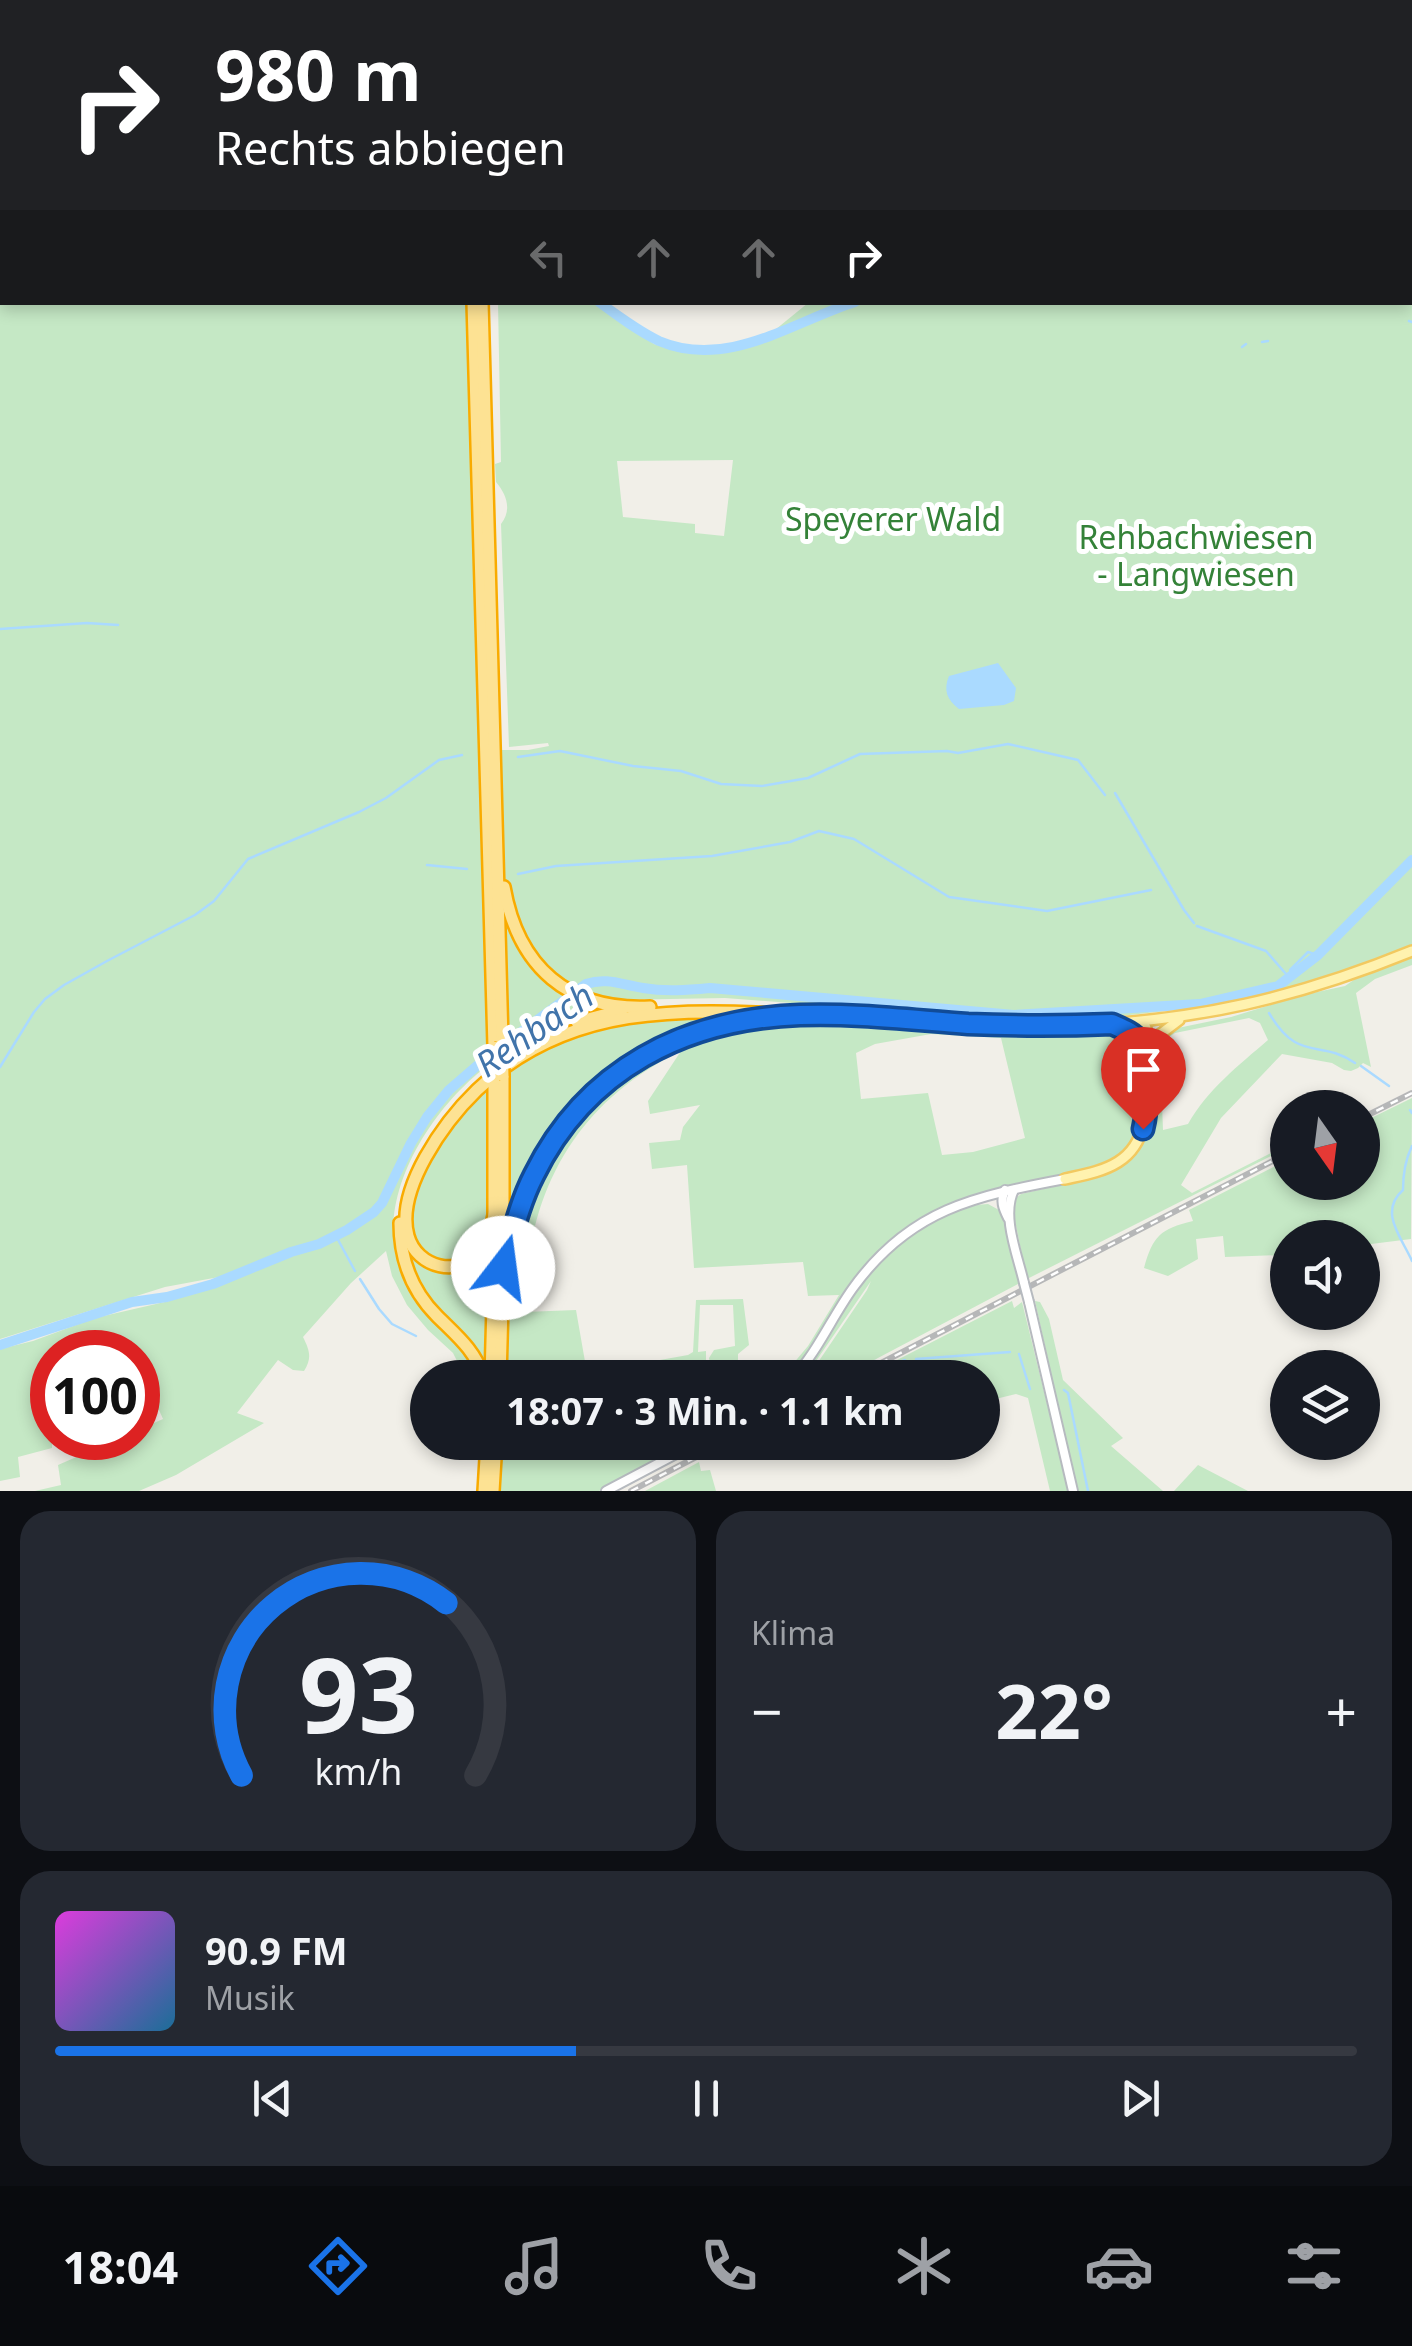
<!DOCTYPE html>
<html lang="de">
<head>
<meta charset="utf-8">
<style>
  :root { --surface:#171b24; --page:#242831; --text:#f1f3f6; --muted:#9ea1a6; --line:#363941; --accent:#1a73e8 }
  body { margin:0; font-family:"Noto Sans",sans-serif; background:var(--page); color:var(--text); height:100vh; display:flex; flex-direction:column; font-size:38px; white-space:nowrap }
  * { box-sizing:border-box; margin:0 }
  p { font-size:32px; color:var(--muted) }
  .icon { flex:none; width:55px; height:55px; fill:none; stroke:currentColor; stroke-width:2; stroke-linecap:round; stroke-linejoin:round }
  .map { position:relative; height:1491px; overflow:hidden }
  .details { display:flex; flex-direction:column; gap:20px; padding:20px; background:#0d0f14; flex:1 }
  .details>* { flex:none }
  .banner { position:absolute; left:0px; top:0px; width:1412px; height:305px; box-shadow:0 5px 15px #0003; background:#202124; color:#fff; overflow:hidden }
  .needle { width:65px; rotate:166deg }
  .controls { position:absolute; left:1270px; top:1090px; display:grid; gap:20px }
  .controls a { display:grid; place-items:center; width:110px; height:110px; border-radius:50%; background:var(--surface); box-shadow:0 5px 15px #0003; font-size:50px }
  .speed { position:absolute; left:30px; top:1330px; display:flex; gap:20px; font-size:50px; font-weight:700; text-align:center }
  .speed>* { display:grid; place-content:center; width:130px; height:130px; border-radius:50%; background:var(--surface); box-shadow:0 5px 15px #0003; line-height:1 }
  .speed .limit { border:15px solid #d22; background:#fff; color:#111 }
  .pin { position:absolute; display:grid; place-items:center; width:85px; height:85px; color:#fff; margin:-102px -42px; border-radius:50% 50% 50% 0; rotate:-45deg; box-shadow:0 0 10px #0007 }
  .pin .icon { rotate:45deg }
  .me { position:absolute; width:110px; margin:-55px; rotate:15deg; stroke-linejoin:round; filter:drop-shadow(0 0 8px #0008) }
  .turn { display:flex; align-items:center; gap:35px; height:210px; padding:0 50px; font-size:45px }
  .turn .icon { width:130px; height:130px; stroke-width:2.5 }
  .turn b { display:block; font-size:70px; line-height:85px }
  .lanes { display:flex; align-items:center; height:95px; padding:0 50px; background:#0003; justify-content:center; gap:50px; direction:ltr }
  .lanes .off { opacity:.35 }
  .big { font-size:75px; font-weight:700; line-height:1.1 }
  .details .widget { flex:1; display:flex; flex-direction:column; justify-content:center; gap:15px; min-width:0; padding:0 35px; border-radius:30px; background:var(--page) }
  .details .dial { align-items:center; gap:0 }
  .dial svg { height:260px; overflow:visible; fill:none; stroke:var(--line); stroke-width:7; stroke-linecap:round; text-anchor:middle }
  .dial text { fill:var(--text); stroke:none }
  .song { display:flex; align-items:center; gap:30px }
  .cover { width:120px; height:120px; border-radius:15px; background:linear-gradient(135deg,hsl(300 70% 55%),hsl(200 70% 35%)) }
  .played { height:10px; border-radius:5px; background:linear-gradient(90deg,var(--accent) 40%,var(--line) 40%) }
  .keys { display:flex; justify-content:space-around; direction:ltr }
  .heat { display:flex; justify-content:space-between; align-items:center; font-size:55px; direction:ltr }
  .details .tiles { flex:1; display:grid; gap:20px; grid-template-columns:1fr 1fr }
  .widget:last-child { grid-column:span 2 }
  .trip { position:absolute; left:410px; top:1360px; width:590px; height:100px; border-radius:50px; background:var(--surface); box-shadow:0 5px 15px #0003; font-weight:700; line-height:100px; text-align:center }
  .dock { display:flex; height:160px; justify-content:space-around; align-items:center; background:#090b0e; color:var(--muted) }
  .dock .icon { width:70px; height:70px }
  .dock .active { color:var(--accent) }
  .dock b { font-size:45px; color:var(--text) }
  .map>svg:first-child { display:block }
</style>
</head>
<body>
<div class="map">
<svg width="1412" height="1491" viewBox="0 0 1412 1491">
  <rect width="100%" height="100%" fill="#f1efe8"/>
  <g fill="#c5e8c5" fill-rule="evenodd">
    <path d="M 0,0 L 163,0 L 165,2 L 2,2 L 2,302 L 469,303 L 481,750 L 528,750 L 549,746 L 548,743 L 509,747 L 501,524 C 512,510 507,495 496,482 L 495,464 L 501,462 L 498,303 L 594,303 L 654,344 L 673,350 L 702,353 L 759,343 L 808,303 L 1410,302 L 1410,261 L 1412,262 L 1412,947 L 1323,979 L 1253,1001 L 1112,1017 L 1013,1020 L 725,998 L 615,1000 L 584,992 L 583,994 L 523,952 L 597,1006 L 597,1010 L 533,1035 L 509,1049 L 504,930 L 486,930 L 486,1067 C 428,1111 367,1207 405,1281 C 418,1306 437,1320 456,1339 C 466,1349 473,1365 481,1377 L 465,1377 L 453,1353 L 428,1330 L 407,1305 L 392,1276 L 386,1251 L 351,1283 L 303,1337 C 310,1351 312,1358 304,1371 L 293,1370 L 278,1360 L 237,1413 L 264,1423 L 176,1475 L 139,1491 L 35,1491 L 61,1485 L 58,1465 L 120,1438 L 138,1438 L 138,1430 L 163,1419 L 159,1410 L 138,1413 L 138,1352 L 52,1352 L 52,1448 L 18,1457 L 20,1477 L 0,1481 L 0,1349 L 33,1341 L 95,1318 L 169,1301 L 217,1286 L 295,1255 L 322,1246 L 335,1239 L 333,1237 L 219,1277 L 165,1287 L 0,1339 ZM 733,460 L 724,536 L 695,533 L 695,524 L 623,517 L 617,461 Z"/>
    <path d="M 1412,954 L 1412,965 L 1375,979 L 1356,993 L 1371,1067 L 1363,1063 L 1358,1068 L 1351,1071 L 1344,1070 L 1332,1063 L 1282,1054 L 1221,1118 L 1181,1185 L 1192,1193 L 1287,1145 L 1287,1148 L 1027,1279 L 1014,1216 L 1016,1198 L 1021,1194 L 1083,1180 L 1106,1173 L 1121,1165 L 1137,1150 L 1151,1126 L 1154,1104 L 1152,1052 L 1156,1040 L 1168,1030 L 1231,1017 L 1303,995 L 1345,986 L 1361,975 ZM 1249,1018 L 1260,1023 L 1268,1040 C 1239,1065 1207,1090 1188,1124 L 1163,1130 L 1160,1051 L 1163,1041 L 1175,1033 Z"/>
    <polygon points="757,1015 706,1027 586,1096 553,1133 540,1154 508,1234 507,1091 512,1065 550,1044 627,1020"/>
    <path d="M 803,1021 L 1110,1032 C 1137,1034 1140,1049 1142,1074 C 1143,1086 1144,1101 1143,1113 C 1135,1185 1030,1175 977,1194 C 944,1205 912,1226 885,1248 C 874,1257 866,1273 858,1285 C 836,1316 815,1348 790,1378 L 782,1377 L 808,1346 L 839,1295 L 808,1296 L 803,1262 L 694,1268 L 687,1165 L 652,1169 L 649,1143 L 680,1140 L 683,1127 L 700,1105 L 650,1114 L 648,1101 L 681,1051 C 574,1103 525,1195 525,1312 L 576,1310 L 587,1373 L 688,1355 L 693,1352 L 696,1300 L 743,1299 L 749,1345 L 738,1354 L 738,1363 L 792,1362 L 789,1367 L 712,1373 L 709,1358 L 714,1350 L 735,1346 L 733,1305 L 700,1305 L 698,1352 L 706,1351 L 706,1370 L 698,1377 L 505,1378 C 507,1335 505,1289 514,1247 C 534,1146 608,1067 704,1034 C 735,1024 771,1022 803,1021 ZM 931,1034 L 1001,1038 L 1025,1138 L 973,1152 L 942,1155 L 928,1093 L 861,1099 L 856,1053 L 875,1044 Z"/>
    <path d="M 487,1086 L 487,1230 L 474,1253 L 452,1265 C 446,1263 435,1262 429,1259 C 390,1237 425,1158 445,1132 C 457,1116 473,1101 487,1086 Z"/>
    <path d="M 1412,1098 L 1411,1239 L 1363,1245 L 1362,1238 L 1288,1238 L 1287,1303 L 1285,1303 L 1282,1255 L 1225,1257 L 1223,1236 L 1196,1239 L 1198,1259 L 1168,1276 L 1144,1268 C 1153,1236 1160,1229 1193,1221 L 1189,1210 L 1287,1160 L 1288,1182 L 1362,1182 L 1363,1122 Z"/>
    <path d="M 988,1204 L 999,1210 L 1002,1215 L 1020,1283 L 842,1377 L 808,1377 L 867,1290 L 871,1281 L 805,1377 L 797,1378 C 842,1310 896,1209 988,1204 Z"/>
    <polygon points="403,1235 410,1251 452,1270 490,1240 486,1369 436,1311 415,1281"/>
    <polygon points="1012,1301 1014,1308 1022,1302 1063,1469 1071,1491 1050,1491 1028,1398 1016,1394 983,1402 982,1378 862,1378"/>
    <polygon points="1035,1301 1040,1302 1049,1319 1063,1380 1123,1438 1111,1446 1163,1491 1077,1491"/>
    <polygon points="502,1443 679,1443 676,1445 677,1450 674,1453 599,1491 498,1491"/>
    <polygon points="699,1462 701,1471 710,1470 716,1491 645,1491"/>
    <polygon points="1198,1465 1248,1491 1174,1491"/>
  </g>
  <path fill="#aadaff" d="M 998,663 L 1016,688 L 1014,701 L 1004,705 L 959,709 C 947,700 943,690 949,676 Z"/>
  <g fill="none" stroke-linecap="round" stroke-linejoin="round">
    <g stroke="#aadaff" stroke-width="2.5">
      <polyline points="60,2 62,0"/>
      <polyline points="492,2 492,0"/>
      <polyline points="0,61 2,62"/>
      <polyline points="1409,321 1412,322"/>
      <polyline points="1262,342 1268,341"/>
      <polyline points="1242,347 1246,344"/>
      <polyline points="0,629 87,623 118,625"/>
      <polyline points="518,757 560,751 633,766 681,771 721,784 762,786 808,778 860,754 947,751 958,753 1008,744 1078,760 1105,795"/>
      <polyline points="1115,793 1184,910 1194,923"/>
      <polyline points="427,865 467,869"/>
      <polyline points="518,874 556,866 712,856 790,842 819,831 854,839 949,897 1047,911 1151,890"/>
      <polyline points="1197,926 1266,951 1286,974"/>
      <polyline points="1290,970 1308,952 1318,955"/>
      <path d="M 1269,1013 C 1299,1064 1319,1038 1355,1063"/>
      <polyline points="1361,1066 1389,1086"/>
      <polyline points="0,1067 34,1012 45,999 64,985 107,961 195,915 214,901 248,859 359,812 386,798 439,760 462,755"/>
      <polyline points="1410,1110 1412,1113"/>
      <path d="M 1412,1146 C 1405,1160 1403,1174 1403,1190 C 1378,1212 1402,1238 1412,1261"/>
      <polyline points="336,1236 355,1271"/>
      <polyline points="360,1279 379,1309 392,1324 416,1336"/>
      <polyline points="1019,1354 1030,1389"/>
      <polyline points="916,1359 1010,1352"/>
      <polyline points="821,1362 871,1363 875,1361"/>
      <polyline points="721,1370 780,1364"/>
      <polyline points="879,1370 905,1360"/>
      <polyline points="512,1373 532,1372 533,1378"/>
      <polyline points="653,1378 683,1374"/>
      <polyline points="1064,1390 1068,1393 1088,1491"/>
    </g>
    <g stroke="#aadaff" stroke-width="10">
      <polyline points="157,0 159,2"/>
      <polyline points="1410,185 1412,185"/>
      <path d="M 599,302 C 618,316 638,331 659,341 C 727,370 792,322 855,302"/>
      <path d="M 0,1345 L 132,1302 L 167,1297 L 213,1284 L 291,1252 L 319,1244 L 347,1230 L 374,1212 L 382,1203 L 411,1143 L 427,1117 L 449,1090 L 486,1058 L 586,984 C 607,977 622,985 643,988 C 666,992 688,990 710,988 L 1014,1015 L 1200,1004 L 1278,986 L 1318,955 L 1412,860"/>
    </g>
    <g stroke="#b6babf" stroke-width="12">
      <g id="secondary">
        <path d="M 1005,1190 C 1000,1201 1003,1208 1008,1218"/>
        <path d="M 1014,1190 C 1001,1216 1018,1256 1024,1283"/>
        <polyline points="1029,1302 1073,1491"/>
        <path d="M 793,1378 C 818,1351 832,1317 853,1288 C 910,1209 975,1196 1065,1179"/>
        <polyline points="606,1491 699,1442"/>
      </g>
    </g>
    <g stroke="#f2c960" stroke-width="14">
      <g id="primary">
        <path d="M 1072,1026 C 1196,1021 1297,998 1412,951"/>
        <path d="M 1142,1053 C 1139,1043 1137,1031 1143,1022"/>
        <polyline points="1148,1056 1154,1039 1179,1020"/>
        <path d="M 1065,1179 C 1083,1175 1102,1172 1118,1162 C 1151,1141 1146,1102 1145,1068 C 1145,1055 1146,1041 1146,1028 L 1143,1022"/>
      </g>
    </g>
    <g stroke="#f9ab00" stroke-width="16">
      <g id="motorway">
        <polyline points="473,2 473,0"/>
        <polyline points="482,2 482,0"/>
        <polyline points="473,302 494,1047"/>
        <polyline points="482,302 502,1041"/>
        <path d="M 504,887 C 518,967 568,1011 650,1007"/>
        <polyline points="913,1019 967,1024 1072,1026"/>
        <polyline points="577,1022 622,1010"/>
        <path d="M 495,1210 C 492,1224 490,1241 480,1252 C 459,1278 417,1268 408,1236 C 395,1189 445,1121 477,1090 C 569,1003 682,1009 799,1015 C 840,1017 880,1018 921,1020"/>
        <path d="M 400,1223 C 400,1259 412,1291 437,1316 C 457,1336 475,1350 484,1378"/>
        <path d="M 503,1269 C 510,1241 517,1213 528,1187 C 570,1091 659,1029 762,1019"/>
        <polyline points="491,1378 494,1269 494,1081"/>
        <polyline points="500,1378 503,1269 503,1076"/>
        <polyline points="484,1491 487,1442"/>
        <polyline points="493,1491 496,1442"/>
      </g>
    </g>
    <use href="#secondary" stroke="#fff" stroke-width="8"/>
    <use href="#primary" stroke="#fff2af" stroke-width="9"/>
    <use href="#motorway" stroke="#fde293" stroke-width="11"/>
    <g stroke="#b6b7b8" stroke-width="6">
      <g id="rail">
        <polyline points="1362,1118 1412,1093"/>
        <polyline points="852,1378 1288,1153"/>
        <polyline points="631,1491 725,1442"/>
      </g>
    </g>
    <use href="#rail" stroke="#fff" stroke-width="2.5" stroke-dasharray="8" stroke-linecap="butt"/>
    <g stroke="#b6babf" stroke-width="12" stroke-linecap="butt">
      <polyline id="secondary-bridge" points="1024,1283 1029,1302"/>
    </g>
    <g stroke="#f9ab00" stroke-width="16" stroke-linecap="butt">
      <g id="motorway-bridge">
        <polyline points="502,1041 503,1076"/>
        <polyline points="494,1047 494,1081"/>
      </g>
    </g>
    <use href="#secondary-bridge" stroke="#fff" stroke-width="8"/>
    <use href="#motorway-bridge" stroke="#fde293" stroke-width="11"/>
  </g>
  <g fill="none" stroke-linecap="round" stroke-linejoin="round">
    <g stroke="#114b97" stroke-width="25">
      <path id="route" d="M 503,1268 C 512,1237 519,1204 534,1175 C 586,1069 685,1019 800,1015 C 856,1013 912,1020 968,1024 C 1016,1026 1064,1026 1112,1024 C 1121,1028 1134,1033 1139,1041 C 1150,1060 1148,1109 1143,1129"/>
    </g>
    <use href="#route" stroke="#1a73e8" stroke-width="18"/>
  </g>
  <g text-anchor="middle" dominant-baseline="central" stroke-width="10" stroke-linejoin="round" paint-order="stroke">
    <g font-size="32" fill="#348238" stroke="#fff">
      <text x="893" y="518">Speyerer Wald</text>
      <text x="1196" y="536">Rehbachwiesen<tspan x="1196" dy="37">- Langwiesen</tspan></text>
    </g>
    <g font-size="35" font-style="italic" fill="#4174aa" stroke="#fff">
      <text transform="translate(534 1029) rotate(-35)">Rehbach</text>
    </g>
  </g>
</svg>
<div class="controls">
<a><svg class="needle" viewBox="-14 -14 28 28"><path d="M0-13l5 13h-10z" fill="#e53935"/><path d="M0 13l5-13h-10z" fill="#9ea1a6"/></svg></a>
<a><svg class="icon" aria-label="sound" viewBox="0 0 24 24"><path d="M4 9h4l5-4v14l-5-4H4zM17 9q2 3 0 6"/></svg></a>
<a><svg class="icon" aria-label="layers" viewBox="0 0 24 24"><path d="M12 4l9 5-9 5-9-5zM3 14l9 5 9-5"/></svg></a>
</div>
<div class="speed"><div class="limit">100</div></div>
<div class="pin" style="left:1143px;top:1129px;background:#d93025"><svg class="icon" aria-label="arrive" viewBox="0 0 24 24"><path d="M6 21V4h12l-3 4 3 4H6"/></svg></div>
<svg class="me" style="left:503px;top:1268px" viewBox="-20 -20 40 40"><circle r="19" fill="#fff"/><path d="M0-13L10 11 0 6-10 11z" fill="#1a73e8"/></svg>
<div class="trip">18:07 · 3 Min. · 1.1 km</div>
<div class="banner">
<div class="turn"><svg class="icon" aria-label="right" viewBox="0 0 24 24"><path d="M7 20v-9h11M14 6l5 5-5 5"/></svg><div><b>980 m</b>Rechts abbiegen</div></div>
<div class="lanes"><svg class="icon off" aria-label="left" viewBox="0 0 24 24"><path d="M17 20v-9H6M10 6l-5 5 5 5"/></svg><svg class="icon off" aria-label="ahead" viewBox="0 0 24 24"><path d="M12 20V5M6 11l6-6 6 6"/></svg><svg class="icon off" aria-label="ahead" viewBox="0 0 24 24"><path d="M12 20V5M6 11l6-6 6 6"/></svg><svg class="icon" aria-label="right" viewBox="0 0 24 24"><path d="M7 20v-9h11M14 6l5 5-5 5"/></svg></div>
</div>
</div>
<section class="details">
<div class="tiles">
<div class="widget dial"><svg viewBox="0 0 100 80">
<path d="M14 69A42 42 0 1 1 86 69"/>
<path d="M14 69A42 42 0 0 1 77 16" stroke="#1a73e8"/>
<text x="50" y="56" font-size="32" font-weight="700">93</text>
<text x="50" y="72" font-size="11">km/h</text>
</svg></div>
<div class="widget"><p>Klima</p>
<div class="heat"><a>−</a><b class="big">22°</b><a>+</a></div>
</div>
<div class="widget">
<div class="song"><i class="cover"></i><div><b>90.9 FM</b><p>Musik</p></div></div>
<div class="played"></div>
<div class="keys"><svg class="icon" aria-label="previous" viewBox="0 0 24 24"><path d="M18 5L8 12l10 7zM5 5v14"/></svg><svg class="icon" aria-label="pause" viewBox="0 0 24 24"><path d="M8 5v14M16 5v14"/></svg><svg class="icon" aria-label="next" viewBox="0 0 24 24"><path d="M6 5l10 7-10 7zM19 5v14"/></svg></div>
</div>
</div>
</section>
<nav class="dock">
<b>18:04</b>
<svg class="icon active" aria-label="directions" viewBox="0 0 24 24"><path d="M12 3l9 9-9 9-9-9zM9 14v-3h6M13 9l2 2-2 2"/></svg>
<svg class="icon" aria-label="music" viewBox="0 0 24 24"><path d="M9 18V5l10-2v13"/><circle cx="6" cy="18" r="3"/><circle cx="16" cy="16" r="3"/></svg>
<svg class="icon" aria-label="phone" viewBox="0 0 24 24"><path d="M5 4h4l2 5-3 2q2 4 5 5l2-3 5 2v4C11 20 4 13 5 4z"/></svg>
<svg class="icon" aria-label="climate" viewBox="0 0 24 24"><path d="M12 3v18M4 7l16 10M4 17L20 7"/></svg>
<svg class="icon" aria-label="car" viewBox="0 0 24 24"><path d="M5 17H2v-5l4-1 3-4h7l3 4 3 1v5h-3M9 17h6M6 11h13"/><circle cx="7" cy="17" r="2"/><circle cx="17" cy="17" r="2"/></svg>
<svg class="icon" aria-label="filters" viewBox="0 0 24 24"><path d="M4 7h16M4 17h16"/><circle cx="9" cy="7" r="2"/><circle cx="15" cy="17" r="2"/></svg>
</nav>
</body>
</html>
